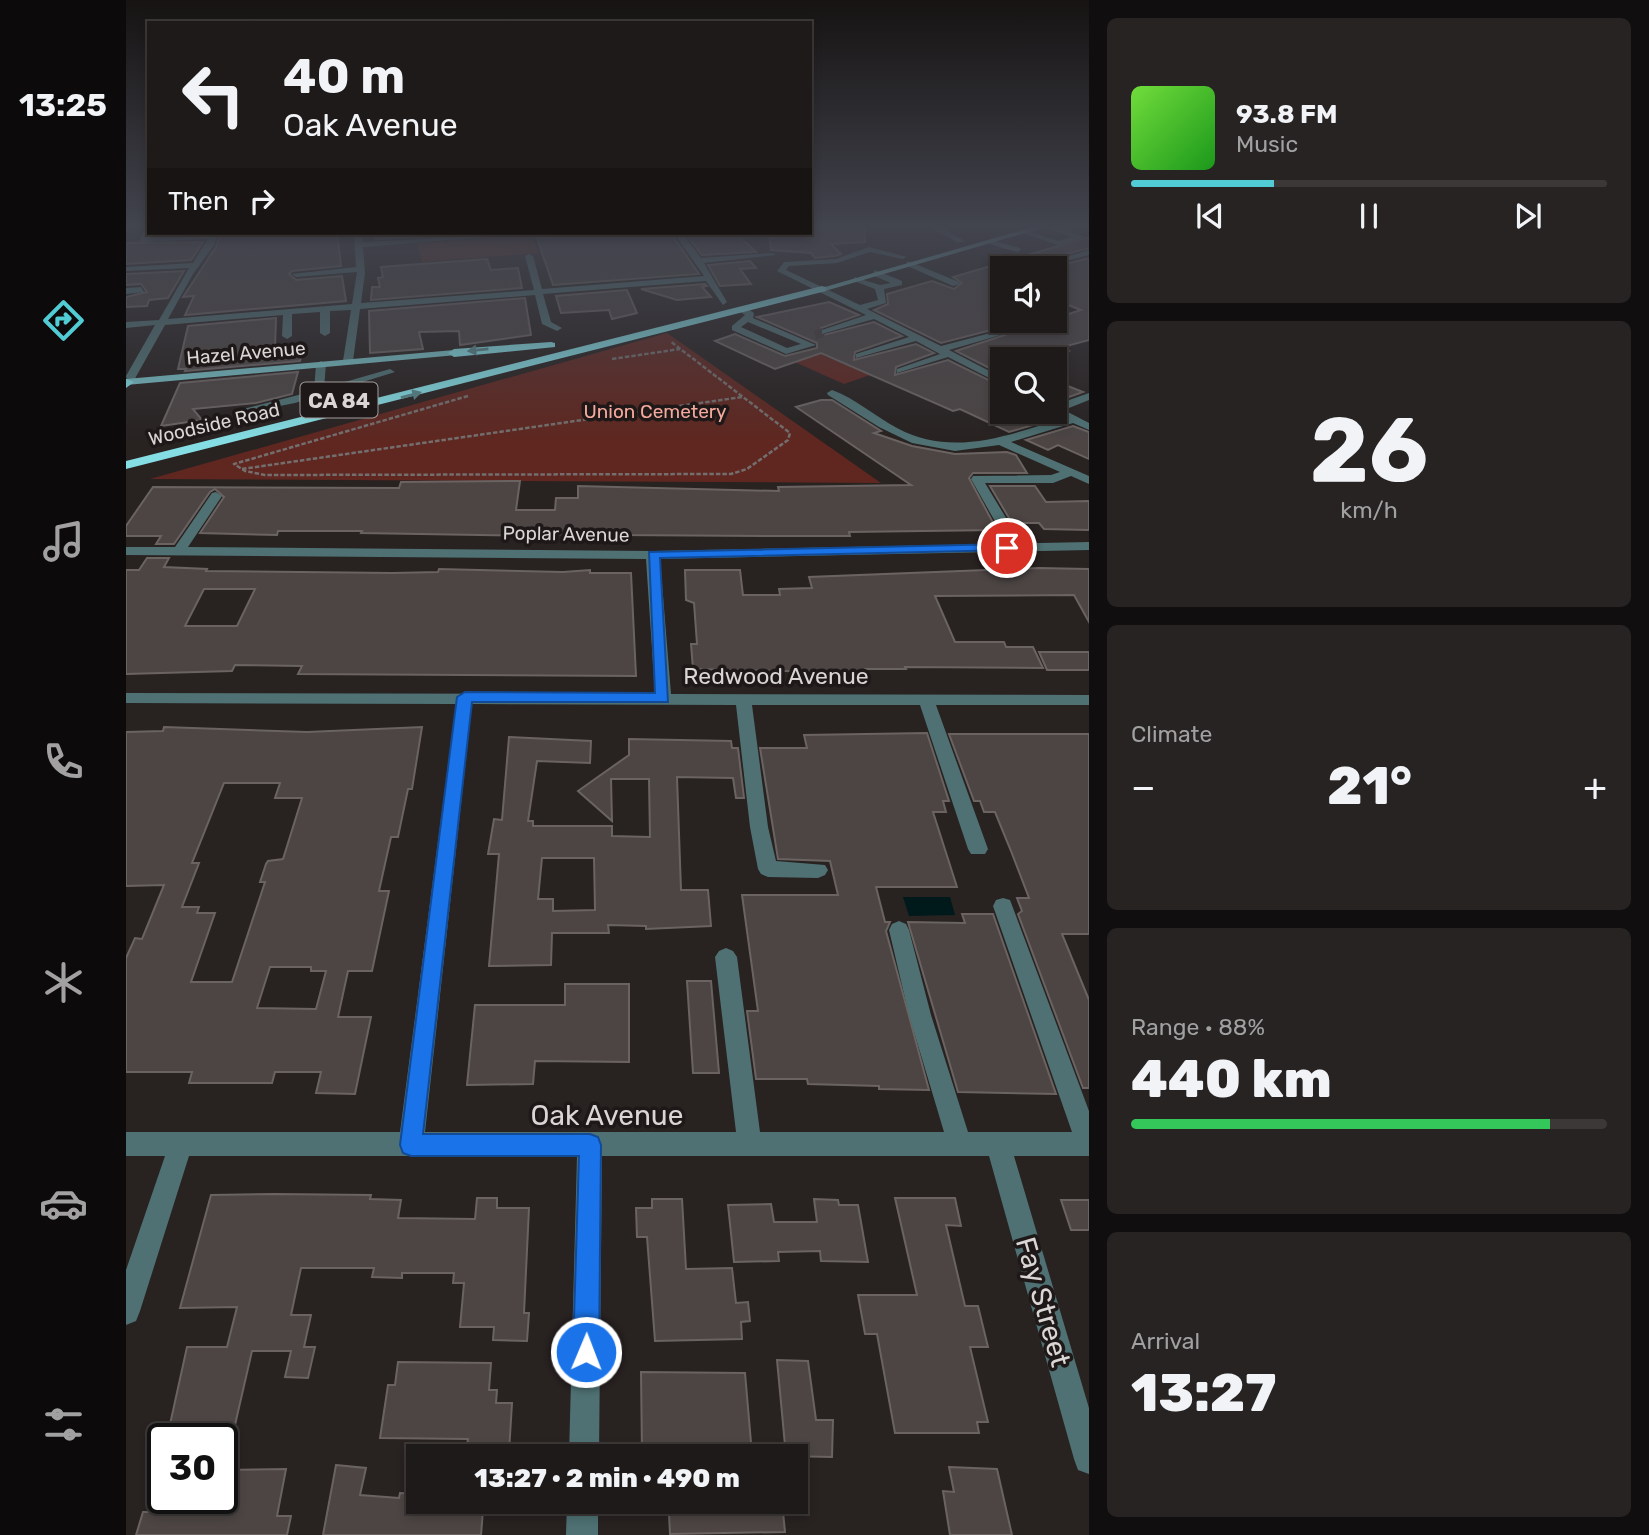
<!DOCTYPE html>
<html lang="en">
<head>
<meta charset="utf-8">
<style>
  :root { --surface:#1e1a19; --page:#262322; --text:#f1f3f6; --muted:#a1a1a2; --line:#3c3838; --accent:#51ccd5 }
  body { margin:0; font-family:Rubik,sans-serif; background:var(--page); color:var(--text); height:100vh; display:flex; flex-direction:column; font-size:26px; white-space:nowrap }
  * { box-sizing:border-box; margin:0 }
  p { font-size:23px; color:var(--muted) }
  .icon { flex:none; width:38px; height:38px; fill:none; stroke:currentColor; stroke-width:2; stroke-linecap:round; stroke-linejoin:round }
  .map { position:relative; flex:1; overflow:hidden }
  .panel { display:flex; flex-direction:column; gap:18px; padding:18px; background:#100e0e; width:560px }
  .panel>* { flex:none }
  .hud { position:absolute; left:21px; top:21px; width:665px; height:214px; border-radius:0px; box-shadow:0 4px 10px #0003,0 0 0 2px var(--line); background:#1e1a19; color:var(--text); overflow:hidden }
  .fabs { position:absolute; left:864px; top:256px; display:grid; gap:14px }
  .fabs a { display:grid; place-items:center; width:77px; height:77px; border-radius:0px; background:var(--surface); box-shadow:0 4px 10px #0003,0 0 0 2px var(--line); font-size:35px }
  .speed { position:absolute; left:21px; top:1423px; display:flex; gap:14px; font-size:35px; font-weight:700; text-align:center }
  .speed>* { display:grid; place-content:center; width:91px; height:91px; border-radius:50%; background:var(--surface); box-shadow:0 4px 10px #0003,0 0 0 2px var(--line); line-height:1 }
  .speed .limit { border:4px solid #111; border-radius:10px; background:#fff; color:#111 }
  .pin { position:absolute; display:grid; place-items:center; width:60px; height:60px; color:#fff; margin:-30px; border:4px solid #fff; border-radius:50%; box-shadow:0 2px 7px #0007 }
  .me { position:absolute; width:77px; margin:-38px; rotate:1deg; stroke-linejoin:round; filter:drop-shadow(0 0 5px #0008) }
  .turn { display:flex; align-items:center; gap:24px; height:147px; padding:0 21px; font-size:32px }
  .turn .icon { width:91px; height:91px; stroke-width:2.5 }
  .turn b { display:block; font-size:49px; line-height:60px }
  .then { display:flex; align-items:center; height:66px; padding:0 21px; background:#0003; gap:14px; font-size:26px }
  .big { font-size:52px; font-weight:800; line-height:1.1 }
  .panel .widget { flex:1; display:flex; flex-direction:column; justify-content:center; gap:10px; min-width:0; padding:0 24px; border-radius:10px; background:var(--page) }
  .panel .dial { align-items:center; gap:0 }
  .dial b { font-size:91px; line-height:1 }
  .song { display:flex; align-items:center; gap:21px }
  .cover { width:84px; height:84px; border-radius:10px; background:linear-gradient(135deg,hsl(100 70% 55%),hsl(120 70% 35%)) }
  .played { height:7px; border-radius:4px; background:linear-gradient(90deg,var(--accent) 30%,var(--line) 30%) }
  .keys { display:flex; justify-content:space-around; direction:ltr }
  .heat { display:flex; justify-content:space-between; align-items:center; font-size:38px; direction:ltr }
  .charge { height:10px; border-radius:5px; background:linear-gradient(90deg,#34c759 88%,var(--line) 0) }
  .trip { position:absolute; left:280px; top:1444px; width:402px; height:70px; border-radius:0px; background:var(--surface); box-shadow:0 4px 10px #0003,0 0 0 2px var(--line); font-weight:800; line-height:70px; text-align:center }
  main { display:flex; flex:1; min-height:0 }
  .tabs { display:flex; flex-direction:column; width:126px; justify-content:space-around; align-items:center; background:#0c0a0a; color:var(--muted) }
  .tabs .icon { width:49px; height:49px }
  .tabs .active { color:var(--accent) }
  .tabs b { font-size:32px; color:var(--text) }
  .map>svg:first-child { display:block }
</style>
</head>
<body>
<main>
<nav class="tabs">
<b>13:25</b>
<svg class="icon active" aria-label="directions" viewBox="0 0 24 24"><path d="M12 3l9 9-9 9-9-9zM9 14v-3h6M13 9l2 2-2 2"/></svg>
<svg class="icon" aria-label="music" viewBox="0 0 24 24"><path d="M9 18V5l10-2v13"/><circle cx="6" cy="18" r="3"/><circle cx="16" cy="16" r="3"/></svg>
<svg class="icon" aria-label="phone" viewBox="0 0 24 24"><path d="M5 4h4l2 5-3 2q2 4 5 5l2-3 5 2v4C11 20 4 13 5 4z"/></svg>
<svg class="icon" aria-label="climate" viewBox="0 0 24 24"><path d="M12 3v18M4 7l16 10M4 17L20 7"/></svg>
<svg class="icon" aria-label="car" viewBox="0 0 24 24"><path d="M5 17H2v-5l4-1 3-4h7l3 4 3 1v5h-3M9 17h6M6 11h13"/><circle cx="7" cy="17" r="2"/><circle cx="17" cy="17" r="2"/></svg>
<svg class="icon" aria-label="filters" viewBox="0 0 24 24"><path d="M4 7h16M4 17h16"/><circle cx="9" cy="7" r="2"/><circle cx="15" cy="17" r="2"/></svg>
</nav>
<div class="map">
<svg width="963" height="1535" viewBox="0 0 963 1535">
  <rect width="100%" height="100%" fill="#282221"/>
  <g fill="#5f2720">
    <polygon points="405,236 413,253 296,262 291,243"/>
    <polygon points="541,333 755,483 24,479"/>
    <polygon points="690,352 744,375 718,384 664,360"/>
  </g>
  <polygon fill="#001a1c" points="777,897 824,897 829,915 783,916"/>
  <g fill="#4c4544" stroke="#6a6362" stroke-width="2" fill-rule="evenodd">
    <polygon points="684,227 739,227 739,242 705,244 715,254 709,256 689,258 685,253 645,250 644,238 684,233"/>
    <polygon points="125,233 211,233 215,266 166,271 163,274 170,280 216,276 220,301 59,315 68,296 57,297 90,247 94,235"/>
    <polygon points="248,233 309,233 309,236 250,239"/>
    <polygon points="481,233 546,235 573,274 427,285 411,238"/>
    <polygon points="594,233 611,234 630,252 576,255 560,234"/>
    <polygon points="963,237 963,248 923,259 921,263 929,267 963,258 963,340 933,348 942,351 917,359 877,359 877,375 830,351 955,310 929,300 929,268 877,268 877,327 815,343 748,310 762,304 761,294 806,281 828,289 836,283 827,277"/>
    <polygon points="77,242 65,260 0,264 0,243"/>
    <polygon points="361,259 365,270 392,268 396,288 245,300 246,287 254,287 252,278 257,277 255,267"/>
    <polygon points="624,261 630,268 614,269 625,284 594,286 582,265"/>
    <polygon points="58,271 42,298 23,300 21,306 0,307 0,297 21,292 15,284 0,285 0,274"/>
    <polygon points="579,284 581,286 576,287 585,297 551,300 515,289"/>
    <polygon points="501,290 511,313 486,319 483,310 435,313 430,296"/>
    <polygon points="399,298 405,335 334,345 333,331 293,332 297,349 244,353 243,311"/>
    <polygon points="703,302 733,315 695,328 694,336 748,322 776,336 729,352 728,360 790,344 808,353 770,367 769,375 822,360 877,387 877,411 904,411 924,420 883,432 834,409 827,411 695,353 649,369 589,341 609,334 659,356 691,348 691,343 631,317"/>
    <polygon points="150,318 149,348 178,347 174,361 59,371 60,369 52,369 62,326"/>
    <polygon points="172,372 166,394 130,403 67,409 76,420 35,426 54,383"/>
    <polygon points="929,381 957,392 929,402"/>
    <polygon points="695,400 706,400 755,431 748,433 786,446 829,454 881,452 890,455 901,473 847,473 843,478 871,530 723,532 724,536 650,536 489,535 489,531 440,531 440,534 407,536 235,533 236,531 152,531 151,535 74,533 98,497 89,489 84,492 48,544 30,544 35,536 0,536 0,526 27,487 273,488 275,482 394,481 390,510 429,510 430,498 452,498 452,486 653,491 652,487 785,485 670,407"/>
    <polygon points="947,426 963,432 963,459 932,445 922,450 900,440"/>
    <polygon points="864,486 909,486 920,502 963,501 963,530 918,529 913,523 886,523"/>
    <path d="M 21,558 L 43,558 L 38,567 L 81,569 L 80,571 L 267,573 L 312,572 L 313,569 L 437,572 L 464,570 L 464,573 L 505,573 L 510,676 L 172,674 L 176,666 L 109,665 L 106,671 L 0,674 L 0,570 L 13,570 ZM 78,589 L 129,589 L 111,626 L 59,626 Z"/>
    <polygon points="913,568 963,569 963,622 948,595 809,596 829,642 878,642 880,647 907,647 917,668 779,667 780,669 739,669 740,673 567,669 565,644 571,644 568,603 560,600 559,570 614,570 617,595 654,595 653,589 686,588 683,577"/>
    <polygon points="913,652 963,652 963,670 921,670"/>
    <path d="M 38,727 L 181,732 L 296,727 L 286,789 L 282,789 L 272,837 L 265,837 L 253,891 L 263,891 L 246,971 L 222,971 L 212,1017 L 245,1017 L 229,1094 L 190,1093 L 195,1072 L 149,1072 L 146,1083 L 63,1083 L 66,1072 L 0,1072 L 0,958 L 9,938 L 16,939 L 38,885 L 0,886 L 0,732 L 37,731 ZM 98,783 L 154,783 L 149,798 L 176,798 L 157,859 L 142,861 L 140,864 L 134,882 L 139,882 L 106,982 L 65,982 L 89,913 L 71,913 L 73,907 L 56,907 L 73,863 L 66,863 ZM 144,967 L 185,967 L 185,971 L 200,971 L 190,1009 L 131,1008 Z"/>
    <polygon points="801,733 823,801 817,801 820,812 807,812 831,887 750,887 759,922 764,922 760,931 803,1090 753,1089 753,1086 682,1084 681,1079 630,1079 621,1011 632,1011 616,895 712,895 704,861 652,859 634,748 681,748 678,735"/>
    <polygon points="823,734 963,734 963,934 936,934 963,1000 963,1088 957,1088 892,914 896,911 891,898 903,898 885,851 869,812 858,812 854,801 848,801"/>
    <path d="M 383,737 L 465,741 L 464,763 L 411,761 L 402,821 L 407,821 L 407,826 L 486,826 L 486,836 L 524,837 L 523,779 L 485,779 L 486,821 L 452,791 L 503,755 L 503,739 L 605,741 L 606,748 L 612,748 L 618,798 L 610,798 L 607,778 L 551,777 L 555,890 L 582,890 L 585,926 L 520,929 L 520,926 L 482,925 L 483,933 L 426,933 L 425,965 L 363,966 L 373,854 L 362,854 L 368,819 L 376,820 ZM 416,858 L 468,858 L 469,910 L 427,911 L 427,899 L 412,899 Z"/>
    <polygon points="836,914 867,914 930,1094 832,1092 782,922 839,923"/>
    <polygon points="561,981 585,981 593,1073 567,1073"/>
    <polygon points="439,984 503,984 503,1062 409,1061 407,1084 341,1085 349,1005 439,1005"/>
    <polygon points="149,1194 245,1195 244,1199 275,1200 272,1218 349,1219 351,1198 371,1198 371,1208 403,1208 398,1313 403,1313 401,1341 367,1340 368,1327 334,1327 338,1283 327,1283 328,1273 276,1273 276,1278 246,1277 248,1268 175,1268 165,1315 185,1315 178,1347 189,1347 182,1378 159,1377 165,1351 126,1351 106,1438 41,1438 61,1347 101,1347 111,1307 54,1308 85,1195"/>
    <polygon points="769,1198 829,1198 835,1226 820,1225 839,1306 852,1306 862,1347 844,1347 862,1422 851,1422 853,1433 769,1433 751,1334 739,1334 732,1295 791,1295"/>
    <polygon points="526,1199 556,1199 560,1269 606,1268 610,1303 622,1302 624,1321 615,1322 616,1339 529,1341 521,1237 511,1237 510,1208 526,1208"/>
    <polygon points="688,1199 712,1200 713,1205 732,1205 742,1262 695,1261 694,1251 652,1252 653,1261 608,1262 602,1205 645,1204 648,1222 691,1222"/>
    <polygon points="935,1200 963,1200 963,1230 945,1230"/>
    <polygon points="651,1360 682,1361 690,1420 707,1420 706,1457 660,1456"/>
    <polygon points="272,1362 365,1363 363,1390 371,1390 370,1403 386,1403 383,1452 340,1452 342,1439 254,1438 262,1385 269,1385"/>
    <polygon points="515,1372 619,1373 626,1454 516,1453"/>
    <polygon points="210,1465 240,1468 234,1495 273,1498 274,1493 292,1494 292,1502 349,1502 349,1510 357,1510 355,1535 197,1535"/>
    <polygon points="823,1467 871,1469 886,1535 824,1535 817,1491 828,1492"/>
    <polygon points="160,1469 151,1516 165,1516 161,1535 10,1535 17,1512 93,1512 96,1470"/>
    <polygon points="552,1502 656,1502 659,1532 544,1534 543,1514 553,1513"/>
  </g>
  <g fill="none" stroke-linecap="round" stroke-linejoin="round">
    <g stroke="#433d3c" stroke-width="9" stroke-dasharray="9 4.5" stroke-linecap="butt">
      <polyline points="954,245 963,243"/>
      <polyline points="689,335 699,332"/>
    </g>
    <g stroke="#746f6e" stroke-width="2.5" stroke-dasharray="4.5 2" stroke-linecap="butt">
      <polyline points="486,359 554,349"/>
      <polyline points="342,396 108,464 119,471 139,475 605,474 621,469 662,440 664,433 544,341"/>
      <polyline points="116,469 616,397"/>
    </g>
    <g fill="#4f7173" fill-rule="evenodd">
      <polygon points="20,227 23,227 24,233 21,237 92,233 88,245 67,274 42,319 226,304 231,272 170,277 166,274 230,267 228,233 236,233 237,242 414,233 237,247 239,273 235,303 408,290 399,256 403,254 407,256 416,289 578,276 548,233 556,233 575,258 646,253 650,255 578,263 601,302 597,305 580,281 417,294 425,322 436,328 431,331 416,324 409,295 234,309 227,361 222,364 217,361 225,310 204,311 204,333 199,336 194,333 194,312 166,314 166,336 161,339 156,336 157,315 39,325 7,382 2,385 0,376 29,325 0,328 0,322 33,320 63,268 0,271 0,267 67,263 82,239 13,242"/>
      <polygon points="804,227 814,227 839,241 832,243"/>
      <polygon points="918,227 930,227 958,237 932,245 894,232 898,230 932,241 946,237"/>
      <polygon points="866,240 894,248 895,250 891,252 863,244"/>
      <polygon points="743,247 781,257 777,259 744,252 711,263 663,266 660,270 734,305 752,300 749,289 728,281 728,277 754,285 765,283 746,275 749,270 776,281 776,285 758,289 760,303 741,309 815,346 902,323 902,327 823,350 877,378 877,385 822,357 771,373 771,369 814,354 790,341 730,358 730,354 783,337 748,319 696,334 696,330 740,315 651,271 658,262 710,259"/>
      <polygon points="963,250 963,255 928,264 924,262"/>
      <polygon points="782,261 833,282 834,284 827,286 779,265"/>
      <polygon points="15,287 18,292 0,294 0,288"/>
      <path d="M 613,307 L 619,307 L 628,313 L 627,318 L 690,345 L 660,354 L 606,330 L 606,326 L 619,315 L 613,311 ZM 622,322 L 675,344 L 661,348 L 615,327 Z"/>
      <polygon points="195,361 200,364 198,388 264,369 269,372 169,403 118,413 113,410 188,391 190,364"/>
      <path d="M 706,390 C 729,398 750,417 771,428 C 827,458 882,435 938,418 L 925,411 L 929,411 L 929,405 L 963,393 L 963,400 L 938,410 L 963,423 L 963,430 L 947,423 L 885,442 L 963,476 L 963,484 L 945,476 L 927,483 L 859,483 L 891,536 L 889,539 L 879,539 L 845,479 L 847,476 L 925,475 L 934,472 L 873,445 L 829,451 L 786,443 L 753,427 L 702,395 L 701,393 Z"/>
      <polygon points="90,492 96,496 62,547 527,551 963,542 963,550 534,559 545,694 963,695 963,705 810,705 862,849 859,854 845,854 842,849 794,705 626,705 642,827 650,861 699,865 702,870 699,875 692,878 642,877 635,874 632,869 624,827 610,705 346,704 299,1132 610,1132 589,957 593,951 600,948 607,951 611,957 634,1132 818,1132 783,1015 763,930 766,924 773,921 780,924 783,930 805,1015 842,1132 946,1132 867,906 870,900 877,898 884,900 963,1111 963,1156 888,1156 963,1408 963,1474 952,1470 948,1459 863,1156 476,1156 473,1456 443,1456 451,1156 63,1156 14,1311 10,1321 0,1325 0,1270 39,1156 0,1156 0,1132 274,1132 330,704 0,703 0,693 529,694 520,559 0,555 0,547 49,547 86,493"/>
      <polygon points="441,1502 472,1502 472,1535 440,1535"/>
    </g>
    <g fill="#77bfc4" fill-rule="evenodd">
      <polygon points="907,227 920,227 699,291 692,289"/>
      <polygon points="328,350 331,351 331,355 0,385 0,379"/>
    </g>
    <g fill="#85dee4" fill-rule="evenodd">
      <polygon points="696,286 700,287 700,291 0,469 0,461"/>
      <polygon points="425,342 429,343 429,347 328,357 322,353 328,349"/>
      <polygon points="0,379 8,382 0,388"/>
    </g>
  </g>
  <defs><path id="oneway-solid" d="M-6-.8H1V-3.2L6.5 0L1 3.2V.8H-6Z" transform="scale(1.75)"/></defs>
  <g fill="#578588">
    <use href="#oneway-solid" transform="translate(352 350) rotate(174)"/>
    <use href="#oneway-solid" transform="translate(285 395) rotate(-15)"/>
  </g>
  <linearGradient id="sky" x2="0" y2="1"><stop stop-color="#161312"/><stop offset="0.51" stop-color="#42444e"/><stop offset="1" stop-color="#42444e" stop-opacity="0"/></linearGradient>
  <rect width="963" height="442" fill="url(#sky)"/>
  <polygon fill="#1a73e8" stroke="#114b97" stroke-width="2" points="881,544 887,548 885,550 534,558 542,702 346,702 297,1134 464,1134 472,1137 475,1145 473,1352 469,1361 460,1365 451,1361 447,1352 453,1156 285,1156 277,1153 274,1145 331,697 339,692 529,693 523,552"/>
  <g text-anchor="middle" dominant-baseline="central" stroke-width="7" stroke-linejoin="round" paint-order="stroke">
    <g font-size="19" fill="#dad6d5" stroke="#1e1918">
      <text transform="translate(120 353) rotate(-5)">Hazel Avenue</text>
      <text transform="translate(88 424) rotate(-13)">Woodside Road</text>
      <text transform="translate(440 534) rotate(1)">Poplar Avenue</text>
    </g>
    <g font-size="19" fill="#f5a99d" stroke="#1e1918">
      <text x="529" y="411">Union Cemetery</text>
    </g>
    <rect fill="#1e1918" stroke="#a29d9c" stroke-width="2" x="174.5" y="382.5" width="77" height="35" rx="5"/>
    <g font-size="21" font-weight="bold" fill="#dad6d5">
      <text x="213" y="400">CA 84</text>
    </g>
    <g font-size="23" fill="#dad6d5" stroke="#1e1918">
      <text x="650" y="676">Redwood Avenue</text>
    </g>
    <g font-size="28" fill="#dad6d5" stroke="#1e1918">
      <text x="481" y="1115">Oak Avenue</text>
      <text transform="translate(917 1302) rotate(74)">Fay Street</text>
    </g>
  </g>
</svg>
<div class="fabs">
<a><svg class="icon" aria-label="sound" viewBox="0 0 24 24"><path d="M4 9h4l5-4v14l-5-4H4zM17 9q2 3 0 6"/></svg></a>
<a><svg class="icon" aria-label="search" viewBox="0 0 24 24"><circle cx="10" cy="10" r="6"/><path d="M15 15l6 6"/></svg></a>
</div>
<div class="speed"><div class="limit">30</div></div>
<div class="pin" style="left:881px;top:548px;background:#d93025"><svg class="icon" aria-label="arrive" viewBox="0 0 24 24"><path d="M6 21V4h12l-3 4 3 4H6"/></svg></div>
<svg class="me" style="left:460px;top:1352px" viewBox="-20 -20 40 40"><circle r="17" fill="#1a73e8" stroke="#fff" stroke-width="3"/><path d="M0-11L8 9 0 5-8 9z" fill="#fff"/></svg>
<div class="trip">13:27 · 2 min · 490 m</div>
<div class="hud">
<div class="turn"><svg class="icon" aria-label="left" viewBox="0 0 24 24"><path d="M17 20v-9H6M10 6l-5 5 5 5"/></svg><div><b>40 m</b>Oak Avenue</div></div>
<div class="then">Then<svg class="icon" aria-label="right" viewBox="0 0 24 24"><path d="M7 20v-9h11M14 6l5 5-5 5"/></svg></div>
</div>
</div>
<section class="panel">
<div class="widget">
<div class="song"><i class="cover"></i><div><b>93.8 FM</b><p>Music</p></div></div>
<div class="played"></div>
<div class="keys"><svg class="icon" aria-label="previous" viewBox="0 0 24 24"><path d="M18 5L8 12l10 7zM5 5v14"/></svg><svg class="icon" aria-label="pause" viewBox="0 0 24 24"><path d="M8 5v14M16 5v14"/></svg><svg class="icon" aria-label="next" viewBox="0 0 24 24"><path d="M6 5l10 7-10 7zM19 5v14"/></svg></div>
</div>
<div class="widget dial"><b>26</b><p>km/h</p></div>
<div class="widget"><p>Climate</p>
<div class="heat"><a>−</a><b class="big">21°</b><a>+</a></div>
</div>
<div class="widget"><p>Range · 88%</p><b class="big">440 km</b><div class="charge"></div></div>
<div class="widget"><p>Arrival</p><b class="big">13:27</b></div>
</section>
</main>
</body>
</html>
